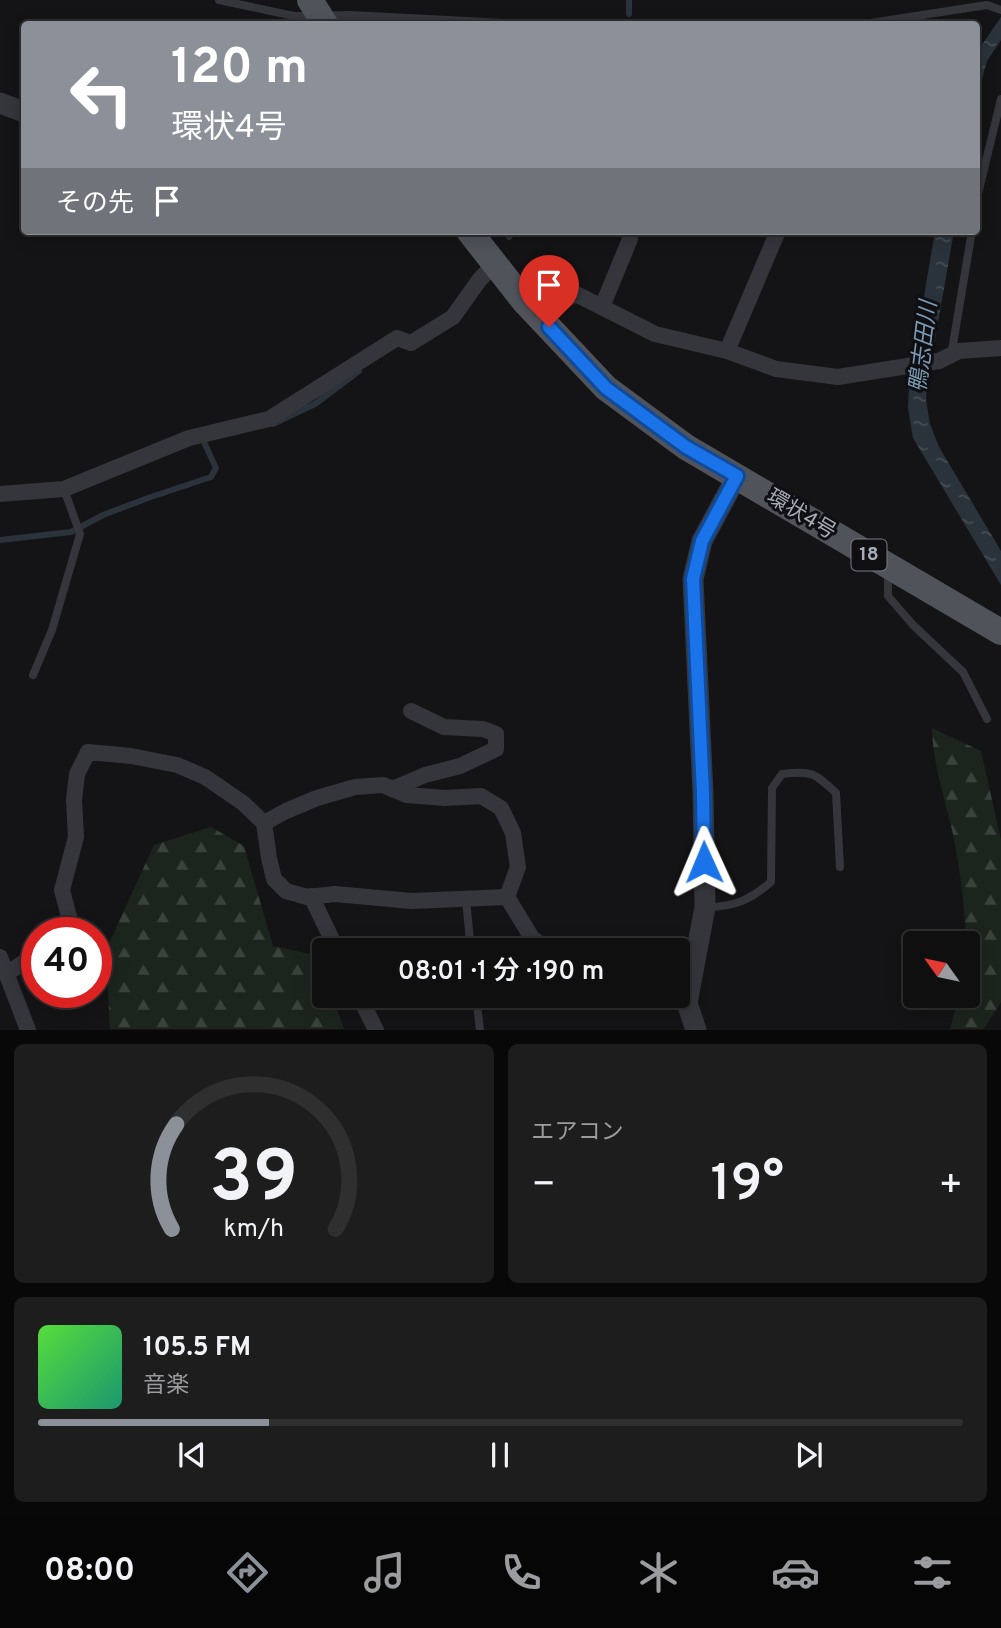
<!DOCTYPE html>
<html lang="ja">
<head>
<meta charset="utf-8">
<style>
  :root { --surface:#0f0f10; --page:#1d1d1e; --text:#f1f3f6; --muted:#9b9c9f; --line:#2f2f30; --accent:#8c9099 }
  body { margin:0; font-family:Overpass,"Noto Sans JP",sans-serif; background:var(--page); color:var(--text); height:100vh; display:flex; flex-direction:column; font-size:26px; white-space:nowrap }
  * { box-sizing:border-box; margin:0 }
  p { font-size:23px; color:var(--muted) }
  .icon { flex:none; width:38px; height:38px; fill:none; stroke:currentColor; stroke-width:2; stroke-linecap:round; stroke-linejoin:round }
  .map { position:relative; height:1030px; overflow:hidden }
  .sheet { display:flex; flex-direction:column; gap:14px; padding:14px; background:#080809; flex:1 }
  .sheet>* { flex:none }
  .banner { position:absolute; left:21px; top:21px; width:959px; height:214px; border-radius:7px; box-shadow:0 4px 18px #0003,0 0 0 2px var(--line); background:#8c9099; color:#fff; overflow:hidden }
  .needle { width:46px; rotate:303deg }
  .fabs { position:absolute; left:903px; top:931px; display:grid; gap:14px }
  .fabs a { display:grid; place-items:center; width:77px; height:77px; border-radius:7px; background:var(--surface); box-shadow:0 4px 18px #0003,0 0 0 2px var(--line); font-size:35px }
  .speed { position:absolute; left:21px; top:917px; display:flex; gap:14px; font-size:35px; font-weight:700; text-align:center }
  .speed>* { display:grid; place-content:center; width:91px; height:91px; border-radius:50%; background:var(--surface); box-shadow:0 4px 18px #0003,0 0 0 2px var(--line); line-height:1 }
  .speed .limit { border:10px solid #d22; background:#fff; color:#111 }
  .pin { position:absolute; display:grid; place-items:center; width:60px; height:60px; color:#fff; margin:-72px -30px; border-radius:50% 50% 50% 0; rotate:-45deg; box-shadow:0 0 7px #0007 }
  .pin .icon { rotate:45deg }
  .me { position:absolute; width:77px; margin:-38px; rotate:359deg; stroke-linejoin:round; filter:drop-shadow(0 0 5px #0008) }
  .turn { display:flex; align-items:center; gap:24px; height:147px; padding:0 35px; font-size:32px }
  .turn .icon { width:91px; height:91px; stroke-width:2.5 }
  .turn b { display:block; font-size:49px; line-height:60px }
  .then { display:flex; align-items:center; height:66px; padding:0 35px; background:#0003; gap:14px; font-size:26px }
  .big { font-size:52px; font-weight:600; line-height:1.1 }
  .sheet .tile { flex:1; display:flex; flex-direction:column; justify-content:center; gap:10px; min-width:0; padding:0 24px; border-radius:10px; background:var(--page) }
  .sheet .dial { align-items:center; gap:0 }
  .dial svg { height:182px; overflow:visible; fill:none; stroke:var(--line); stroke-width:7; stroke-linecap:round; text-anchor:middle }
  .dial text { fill:var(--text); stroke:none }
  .song { display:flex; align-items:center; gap:21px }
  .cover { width:84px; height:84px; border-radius:10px; background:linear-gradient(135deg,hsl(110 70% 55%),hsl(160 70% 35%)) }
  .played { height:7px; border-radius:4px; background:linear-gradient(90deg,var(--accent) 25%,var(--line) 25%) }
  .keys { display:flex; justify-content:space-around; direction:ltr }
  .heat { display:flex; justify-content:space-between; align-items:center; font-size:38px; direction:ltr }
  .sheet .tiles { flex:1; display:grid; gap:14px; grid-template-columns:1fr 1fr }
  .tile:last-child { grid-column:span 2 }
  .trip { position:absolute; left:312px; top:938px; width:378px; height:70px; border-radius:7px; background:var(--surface); box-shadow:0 4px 18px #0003,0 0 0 2px var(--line); font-weight:600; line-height:70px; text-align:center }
  .dock { display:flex; height:112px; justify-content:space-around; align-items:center; background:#060606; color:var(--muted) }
  .dock .icon { width:49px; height:49px }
  .dock .current { color:var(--accent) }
  .dock b { font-size:32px; color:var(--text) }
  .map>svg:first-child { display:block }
</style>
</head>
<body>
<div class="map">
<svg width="1001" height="1030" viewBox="0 0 1001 1030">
  <defs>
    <pattern id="forest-firs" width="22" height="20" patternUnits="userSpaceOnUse" patternTransform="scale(1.75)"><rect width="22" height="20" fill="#1c251d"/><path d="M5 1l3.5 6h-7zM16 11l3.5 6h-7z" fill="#3a423c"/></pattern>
    <pattern id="water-ripples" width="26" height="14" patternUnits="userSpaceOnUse" patternTransform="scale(1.75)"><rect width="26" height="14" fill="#2a333b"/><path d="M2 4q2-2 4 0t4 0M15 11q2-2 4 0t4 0" fill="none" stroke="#464e55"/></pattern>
  </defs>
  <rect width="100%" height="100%" fill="#141416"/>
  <g fill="url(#forest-firs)">
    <path d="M 932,728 L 981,751 L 1001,840 L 1001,1002 L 984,1029 L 950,1029 L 959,996 L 968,996 C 968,943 964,888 953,834 C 945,799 933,765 932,728 Z"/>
    <polygon points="211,827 244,846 273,946 319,956 324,970 324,996 332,996 344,1029 110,1029 106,950 154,845"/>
  </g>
  <g fill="url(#water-ripples)">
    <polygon points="1001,17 1001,40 987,61 977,96 977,52"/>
    <polygon points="935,231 954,231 927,385 926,400 930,424 939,447 1001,551 1001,585 913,438 908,408 909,386"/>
  </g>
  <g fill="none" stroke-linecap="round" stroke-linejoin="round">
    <g stroke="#2a333b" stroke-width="6">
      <polyline points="629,0 629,14"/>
      <polyline points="509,237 513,231"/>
      <polyline points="273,424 315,404 359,371"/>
      <polyline points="0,540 71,532 103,515 148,498 211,477 216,468 203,440"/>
    </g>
    <g stroke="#35363c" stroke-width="8">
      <polyline points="219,0 294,16 350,15 522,24"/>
      <polyline points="864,24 987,5 1001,10"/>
      <polyline points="976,202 1001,99"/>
      <polyline points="951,356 972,231"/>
      <polyline points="888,573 888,596 913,625 963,672 987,719"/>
      <polyline points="33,675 52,630 80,534 64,489"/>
      <polyline points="466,900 471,950"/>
      <path d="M 708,907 C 735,907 751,899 771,882 L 772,788 L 782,774 C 811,770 815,773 836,793 L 840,867"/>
      <polyline points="476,996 480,1030"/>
    </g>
    <g stroke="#35363c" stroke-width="16">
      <polyline points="602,307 630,239"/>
      <polyline points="537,315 576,294 655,334 727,351 776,369 838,377 939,361 959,351 1001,348"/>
      <polyline points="727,351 778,231"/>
      <polyline points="0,494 64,489 189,438 269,419 397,338 411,343 453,317 480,279 494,265"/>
      <polyline points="392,789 425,775 460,766 496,749 496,734 483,729 444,727 411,711"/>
      <polyline points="264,823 286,811 317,798 355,787 383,785 407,795 445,798 481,796 501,808 513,833 518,867 507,897"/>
      <polyline points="311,896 337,950"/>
      <polyline points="65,933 72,928 62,890 76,837 74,800 77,774 88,752 131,756 177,765 205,777 243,803 264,823 269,858 274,879 286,891 307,897 335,894 412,901 507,897 532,938 548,950"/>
      <polyline points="0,957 28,1030"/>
      <polyline points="8,973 37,953"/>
      <polyline points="359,996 376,1030"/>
      <polyline points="665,996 687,1003"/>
    </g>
    <g stroke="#35363c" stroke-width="21">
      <polyline points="0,103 24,112"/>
      <polyline points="696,1030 687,1003 705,907 703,793 693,579 702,541 737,476"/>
    </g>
    <g stroke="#51535b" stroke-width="26">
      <polyline points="310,0 325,24"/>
      <polyline points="469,231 524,301 606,388 686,447 1001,632"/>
    </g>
  </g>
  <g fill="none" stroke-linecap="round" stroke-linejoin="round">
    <g stroke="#114b97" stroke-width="18">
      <polyline id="route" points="549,327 606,388 686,447 737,476 702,541 693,579 703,793 704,862"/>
    </g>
    <use href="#route" stroke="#1a73e8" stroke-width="12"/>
  </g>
  <g text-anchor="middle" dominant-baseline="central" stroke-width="6" stroke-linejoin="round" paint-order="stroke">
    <rect fill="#0f0f11" stroke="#797c85" stroke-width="2" x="851.5" y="539.5" width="35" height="31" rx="5"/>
    <g font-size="19" font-weight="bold" fill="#a6abb7">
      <text x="869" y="555">18</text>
    </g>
    <g font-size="21" fill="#a6abb7" stroke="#0f0f11">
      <text transform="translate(801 515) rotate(31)">環状4号</text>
    </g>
    <g font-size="23" font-style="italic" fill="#7b99b4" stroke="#0f0f11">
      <text transform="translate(925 347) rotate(-83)">鴨志田川</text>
    </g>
  </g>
</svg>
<div class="fabs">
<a><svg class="needle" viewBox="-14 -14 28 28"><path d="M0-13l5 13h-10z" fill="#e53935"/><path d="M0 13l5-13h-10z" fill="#9b9c9f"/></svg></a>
</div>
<div class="speed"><div class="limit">40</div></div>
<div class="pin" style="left:549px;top:327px;background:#d93025"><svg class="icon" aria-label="arrive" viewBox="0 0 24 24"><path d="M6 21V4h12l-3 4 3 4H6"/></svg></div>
<svg class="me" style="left:704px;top:862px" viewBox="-20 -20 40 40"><path d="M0-17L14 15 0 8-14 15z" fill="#1a73e8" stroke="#fff" stroke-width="4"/></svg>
<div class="trip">08:01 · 1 分 · 190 m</div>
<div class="banner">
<div class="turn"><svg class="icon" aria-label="left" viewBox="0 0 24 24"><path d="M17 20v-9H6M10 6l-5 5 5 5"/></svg><div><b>120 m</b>環状4号</div></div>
<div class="then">その先<svg class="icon" aria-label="arrive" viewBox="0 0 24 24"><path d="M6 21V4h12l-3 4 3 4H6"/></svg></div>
</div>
</div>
<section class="sheet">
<div class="tiles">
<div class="tile dial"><svg viewBox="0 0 100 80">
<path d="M14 69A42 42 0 1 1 86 69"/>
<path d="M14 69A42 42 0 0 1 16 23" stroke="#8c9099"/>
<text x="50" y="56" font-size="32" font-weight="700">39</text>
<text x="50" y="72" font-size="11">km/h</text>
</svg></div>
<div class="tile"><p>エアコン</p>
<div class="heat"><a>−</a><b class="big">19°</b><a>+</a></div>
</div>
<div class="tile">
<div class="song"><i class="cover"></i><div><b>105.5 FM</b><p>音楽</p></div></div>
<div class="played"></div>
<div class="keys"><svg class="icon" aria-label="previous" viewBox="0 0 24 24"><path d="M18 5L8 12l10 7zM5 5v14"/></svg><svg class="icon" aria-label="pause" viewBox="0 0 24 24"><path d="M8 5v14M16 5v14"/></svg><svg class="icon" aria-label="next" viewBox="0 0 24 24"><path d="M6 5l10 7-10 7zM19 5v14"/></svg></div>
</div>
</div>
</section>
<nav class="dock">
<b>08:00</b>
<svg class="icon current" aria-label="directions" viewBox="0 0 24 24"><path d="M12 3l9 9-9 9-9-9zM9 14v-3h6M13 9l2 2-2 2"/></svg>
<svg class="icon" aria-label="music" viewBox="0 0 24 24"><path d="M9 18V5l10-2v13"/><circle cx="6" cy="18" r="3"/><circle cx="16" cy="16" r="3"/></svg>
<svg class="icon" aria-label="phone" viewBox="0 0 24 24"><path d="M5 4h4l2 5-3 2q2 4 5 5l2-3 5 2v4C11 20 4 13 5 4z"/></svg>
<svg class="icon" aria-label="climate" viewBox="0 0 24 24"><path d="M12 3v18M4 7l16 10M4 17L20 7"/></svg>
<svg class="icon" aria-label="car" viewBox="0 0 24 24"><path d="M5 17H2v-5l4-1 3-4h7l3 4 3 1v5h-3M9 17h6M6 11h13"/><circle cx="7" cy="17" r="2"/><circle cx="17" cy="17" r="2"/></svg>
<svg class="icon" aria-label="filters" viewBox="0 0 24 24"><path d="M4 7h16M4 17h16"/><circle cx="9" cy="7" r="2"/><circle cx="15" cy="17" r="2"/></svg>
</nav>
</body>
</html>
